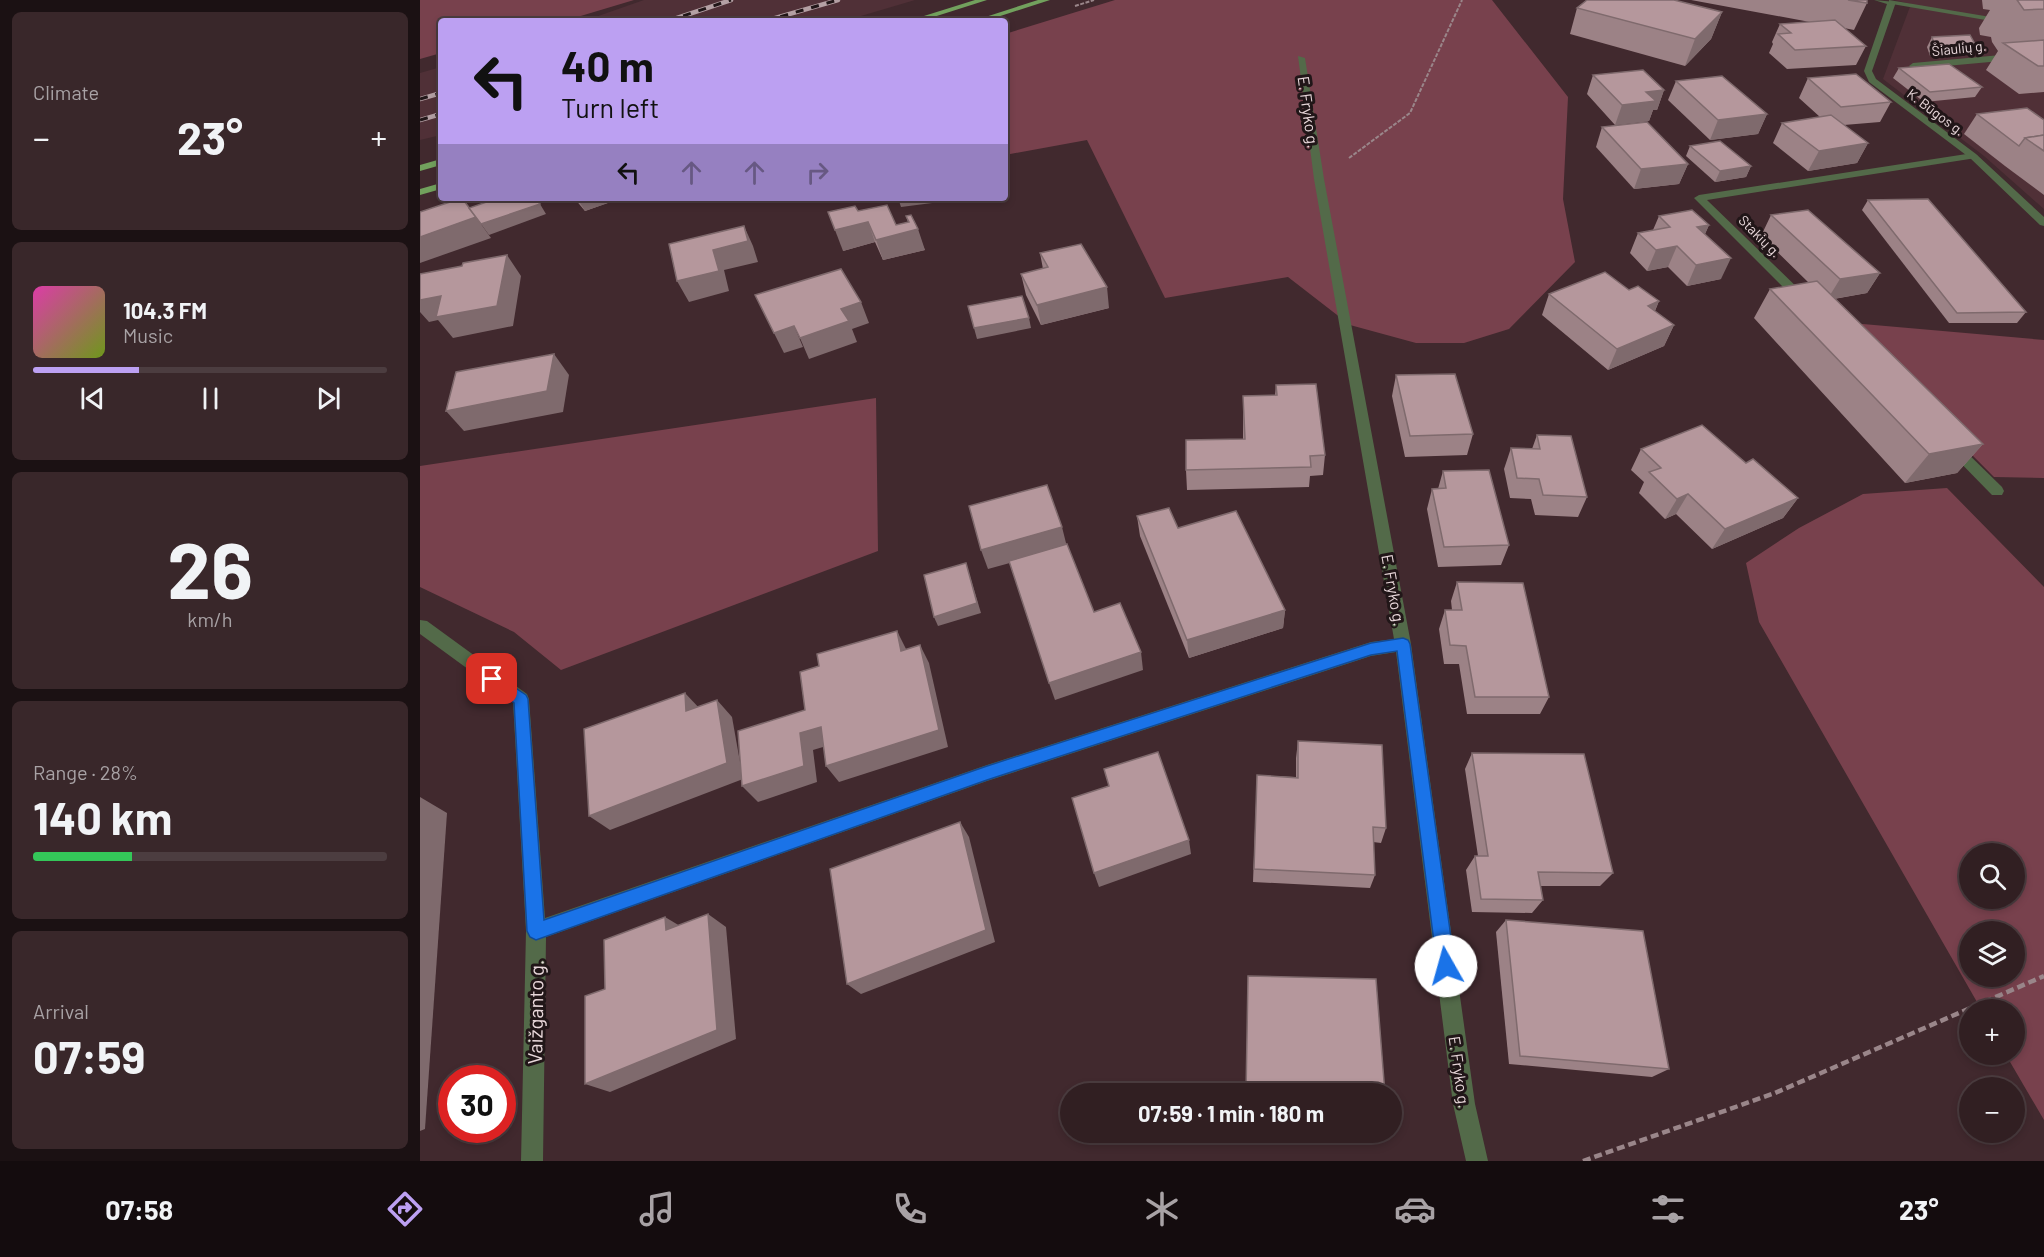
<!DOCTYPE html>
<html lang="en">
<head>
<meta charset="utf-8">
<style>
  :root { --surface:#311f22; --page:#39272a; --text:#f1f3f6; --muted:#a8a2a5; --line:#4c3d40; --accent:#bca0f2 }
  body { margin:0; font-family:Barlow,sans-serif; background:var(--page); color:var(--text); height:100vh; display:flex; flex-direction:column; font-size:22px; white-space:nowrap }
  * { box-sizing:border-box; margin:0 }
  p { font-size:20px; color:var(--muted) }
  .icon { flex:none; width:33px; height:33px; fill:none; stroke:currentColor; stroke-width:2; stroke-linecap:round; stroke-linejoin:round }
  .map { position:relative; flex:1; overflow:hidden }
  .drawer { display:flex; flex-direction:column; gap:12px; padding:12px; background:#1b1113; width:420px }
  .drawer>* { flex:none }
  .hud { position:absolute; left:18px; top:18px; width:570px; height:183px; border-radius:6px; box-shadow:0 3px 9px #0003,0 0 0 2px var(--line); background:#bca0f2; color:#111; overflow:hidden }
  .controls { position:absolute; left:1539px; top:843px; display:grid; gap:12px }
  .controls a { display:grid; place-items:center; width:66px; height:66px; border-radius:50%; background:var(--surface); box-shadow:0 3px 9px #0003,0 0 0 2px var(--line); font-size:30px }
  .speed { position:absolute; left:18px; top:1065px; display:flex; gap:12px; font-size:30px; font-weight:700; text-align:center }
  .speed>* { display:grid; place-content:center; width:78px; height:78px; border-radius:50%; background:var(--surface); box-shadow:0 3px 9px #0003,0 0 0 2px var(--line); line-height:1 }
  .speed .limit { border:9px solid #d22; background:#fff; color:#111 }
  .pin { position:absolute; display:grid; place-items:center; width:51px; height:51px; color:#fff; margin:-26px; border-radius:12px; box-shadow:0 3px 9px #0006 }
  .me { position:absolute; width:66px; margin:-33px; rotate:353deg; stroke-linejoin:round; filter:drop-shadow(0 0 4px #0008) }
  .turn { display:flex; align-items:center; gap:21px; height:126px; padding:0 24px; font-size:27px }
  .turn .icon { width:78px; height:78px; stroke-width:2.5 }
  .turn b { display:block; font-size:42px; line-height:51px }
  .lanes { display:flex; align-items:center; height:57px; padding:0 24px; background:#0003; justify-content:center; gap:30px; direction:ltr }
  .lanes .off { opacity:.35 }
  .big { font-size:45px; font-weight:700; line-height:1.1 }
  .drawer .card { flex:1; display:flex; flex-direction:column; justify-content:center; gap:9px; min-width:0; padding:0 21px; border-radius:9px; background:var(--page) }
  .drawer .dial { align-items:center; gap:0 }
  .dial b { font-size:78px; line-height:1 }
  .song { display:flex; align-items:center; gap:18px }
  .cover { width:72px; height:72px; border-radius:9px; background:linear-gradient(135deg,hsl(320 70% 55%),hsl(80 70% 35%)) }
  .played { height:6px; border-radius:3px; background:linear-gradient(90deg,var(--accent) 30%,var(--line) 30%) }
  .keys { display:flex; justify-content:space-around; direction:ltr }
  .heat { display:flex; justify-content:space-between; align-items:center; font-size:33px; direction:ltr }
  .charge { height:9px; border-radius:4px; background:linear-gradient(90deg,#34c759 28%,var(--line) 0) }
  .trip { position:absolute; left:640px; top:1083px; width:342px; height:60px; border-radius:30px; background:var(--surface); box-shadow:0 3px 9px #0003,0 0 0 2px var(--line); font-weight:700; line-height:60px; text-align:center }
  .dock { display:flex; height:96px; justify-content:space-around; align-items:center; background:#140c0e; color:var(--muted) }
  .dock .icon { width:42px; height:42px }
  .dock .selected { color:var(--accent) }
  .dock b { font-size:27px; color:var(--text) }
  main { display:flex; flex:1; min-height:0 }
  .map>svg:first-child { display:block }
</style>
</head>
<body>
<main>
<section class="drawer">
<div class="card"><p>Climate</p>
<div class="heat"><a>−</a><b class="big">23°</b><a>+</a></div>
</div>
<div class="card">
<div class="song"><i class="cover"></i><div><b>104.3 FM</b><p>Music</p></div></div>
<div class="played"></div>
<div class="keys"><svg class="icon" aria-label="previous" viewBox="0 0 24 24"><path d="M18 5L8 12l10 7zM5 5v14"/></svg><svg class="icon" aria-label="pause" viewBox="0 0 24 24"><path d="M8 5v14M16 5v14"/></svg><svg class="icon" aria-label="next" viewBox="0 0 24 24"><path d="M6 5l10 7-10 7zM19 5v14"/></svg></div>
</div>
<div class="card dial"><b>26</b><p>km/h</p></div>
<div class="card"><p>Range · 28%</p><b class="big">140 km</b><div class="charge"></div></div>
<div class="card"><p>Arrival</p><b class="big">07:59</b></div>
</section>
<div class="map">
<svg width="1624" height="1161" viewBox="0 0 1624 1161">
  <rect width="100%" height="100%" fill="#41292e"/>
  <g fill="#503037">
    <polygon points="224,0 495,0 424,21 164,21"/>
    <polygon points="1474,0 1624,0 1624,209 1564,156 1463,79 1491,4"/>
    <polygon points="21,67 21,135 0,140 0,73"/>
  </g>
  <g fill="#78414d" fill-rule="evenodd">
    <polygon points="0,0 214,0 144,21 21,21 21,53 0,59"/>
    <polygon points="695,0 1072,0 1148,97 1143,199 1155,262 1089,329 1044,343 996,343 930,325 868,277 745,298 667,140 585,155 585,34"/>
    <polygon points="1420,322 1624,340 1624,478 1574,477"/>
    <polygon points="456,398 458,551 141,670 94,632 0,587 0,466"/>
    <path d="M 1527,488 L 1624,587 L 1624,1120 L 1586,1055 L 1594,1054 L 1594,1010 L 1561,1009 L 1339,622 L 1326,563 L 1379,528 L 1443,494 ZM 1550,854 L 1594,854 L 1594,898 L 1550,898 ZM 1550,932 L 1594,932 L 1594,976 L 1550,976 Z"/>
  </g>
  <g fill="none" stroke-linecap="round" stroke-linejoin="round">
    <g stroke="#9a868a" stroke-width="2" stroke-dasharray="4 1.5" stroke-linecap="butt">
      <polyline points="655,6 674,0"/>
      <polyline points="929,158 990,113 1042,0"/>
    </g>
    <polyline stroke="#9a868a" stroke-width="4.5" stroke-dasharray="8 4" stroke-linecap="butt" points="1163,1161 1355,1093 1624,976"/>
    <g fill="#536a49" fill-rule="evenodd">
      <polygon points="1469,0 1624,26 1624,30 1472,4 1469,4"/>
      <polygon points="1624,51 1624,57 1493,69 1489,66 1493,63"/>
      <polygon points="878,56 885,58 904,179 991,644 1055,1104 1068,1161 1046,1161 1033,1104 976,652 951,656 567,781 126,937 123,1161 101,1161 106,931 93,702 0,634 0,620 7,621 107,694 109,699 125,918 567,765 951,642 974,639 894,179"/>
      <polygon points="1553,153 1558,156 1556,158 1287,200 1387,297 1387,303 1379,303 1274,198 1279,195"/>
      <polygon points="1533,442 1538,444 1582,487 1584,491 1582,495 1572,495 1528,450 1526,447"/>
    </g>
    <polygon fill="#536a49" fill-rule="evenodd" points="1454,0 1476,2 1452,71 1456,79 1556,154 1624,217 1624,226 1620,225 1550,158 1449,82 1444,71 1467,4"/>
    <g fill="#72a15d" fill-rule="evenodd">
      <polygon points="555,0 567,0 501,21 488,21"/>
      <polygon points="618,0 630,0 565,21 553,21"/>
      <polygon points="21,159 21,165 0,171 0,165"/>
      <polygon points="21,183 21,189 0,195 0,189"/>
    </g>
    <g stroke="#b4a0a4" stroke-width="4.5">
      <g id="rail">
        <polyline points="248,21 311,0"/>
        <polyline points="345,21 418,0"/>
        <polyline points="0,99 21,93"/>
        <polyline points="0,120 21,114"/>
      </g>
    </g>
    <use href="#rail" stroke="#211618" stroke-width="3" stroke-dasharray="8" stroke-linecap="butt"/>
  </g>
  <g fill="#9c8286">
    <polygon points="1271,0 1447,0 1447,3 1434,30 1424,28 1446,46 1436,65 1367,69 1349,53 1353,44 1352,42 1360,24 1390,22"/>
    <polygon points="1562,0 1624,0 1624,92 1599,94 1566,70 1578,51 1572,42 1571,37 1560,35 1559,28 1570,10 1563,9"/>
    <polygon points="1157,8 1302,12 1291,39 1265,66 1150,34"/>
    <polygon points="1512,37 1555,44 1549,54 1510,56 1507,47"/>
    <polygon points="1479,68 1562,87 1555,97 1504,102 1473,78"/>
    <polygon points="1173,75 1244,90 1237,110 1233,110 1229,121 1195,125 1167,94"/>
    <polygon points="1388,78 1471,102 1460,122 1424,125 1448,143 1437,163 1388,171 1353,143 1362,123 1400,117 1379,98"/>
    <polygon points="1256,81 1347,114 1338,134 1290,140 1248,100"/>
    <polygon points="1557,114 1624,120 1624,195 1585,166 1544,134"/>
    <polygon points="1182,127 1268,164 1259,184 1214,189 1176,147"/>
    <polygon points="1270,146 1331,166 1326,177 1295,182 1266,156"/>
    <polygon points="154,198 202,198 165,211"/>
    <polygon points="1448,200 1606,312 1597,323 1529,323 1442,210"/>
    <polygon points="438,211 476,225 488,222 486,216 505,250 463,260 455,242 423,251"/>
    <polygon points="1351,215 1460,273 1447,293 1414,299 1563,444 1537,473 1485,483 1334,318 1350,289 1389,283 1341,236"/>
    <polygon points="1239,216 1289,225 1285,234 1301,279 1267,286 1248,267 1227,271 1210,253 1218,233 1233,230"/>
    <polygon points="620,253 689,308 621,325 606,295 601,274 623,269"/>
    <polygon points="1209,290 1239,301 1235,311 1254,325 1244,346 1188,370 1122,315 1129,294"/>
    <polygon points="976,375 1053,434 1047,455 985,457 972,396"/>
    <polygon points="856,385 905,455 903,475 890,476 889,487 767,490 766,470 823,439 823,396 855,395"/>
    <polygon points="1117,435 1167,497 1158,517 1115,515 1111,499 1090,498 1084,469 1091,448 1112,449"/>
    <polygon points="1221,449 1326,463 1378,498 1363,518 1292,549 1256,514 1245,519 1219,493 1224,482 1211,470"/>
    <polygon points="1023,471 1089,545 1081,565 1018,567 1007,509 1012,489 1018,489"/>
    <polygon points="717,516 758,528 865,610 863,628 769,658 720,536"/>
    <polygon points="1037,582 1129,697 1120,714 1047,714 1039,664 1024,664 1019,629 1025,610 1032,610 1031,601"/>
    <polygon points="878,741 966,828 961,843 953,842 955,875 950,888 833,882 837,775 876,777 876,758"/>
    <polygon points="1052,753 1193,873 1180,886 1120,886 1123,900 1112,913 1052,912 1046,870 1055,856 1058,856 1045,769"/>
    <polygon points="1086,920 1249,1069 1232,1077 1089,1064 1076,932"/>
    <polygon points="825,1132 966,1132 961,1137 825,1133"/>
  </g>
  <g fill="#7f6a6d">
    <polygon points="1302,12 1291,39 1265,66 1275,39"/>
    <polygon points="1244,90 1237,110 1233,110 1229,121 1195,125 1202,105 1226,92"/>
    <polygon points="1347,114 1338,134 1290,140 1298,120"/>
    <polygon points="1448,143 1437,163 1388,171 1399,151"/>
    <polygon points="1268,164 1259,184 1214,189 1221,169"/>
    <polygon points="1331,166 1326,177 1295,182 1300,171"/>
    <polygon points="157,198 202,198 165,211"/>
    <polygon points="478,198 520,198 520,202 481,207"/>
    <polygon points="120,204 126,214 69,235 61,224"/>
    <polygon points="56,217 71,238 0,263 0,237"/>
    <polygon points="448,222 455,242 423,251 415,230"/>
    <polygon points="1289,225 1280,245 1277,227"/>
    <polygon points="324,226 333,246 338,262 304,270 309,291 269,302 257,281 293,250"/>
    <polygon points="498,229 505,250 463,260 456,240"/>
    <polygon points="1257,246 1248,267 1227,271 1236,250"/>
    <polygon points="87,255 101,276 93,326 33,338 18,320 9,322 0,312 0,300"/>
    <polygon points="1311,258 1301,279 1267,286 1276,265"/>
    <polygon points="1460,273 1447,293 1407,300 1420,279"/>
    <polygon points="687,287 689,308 621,325 617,305"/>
    <polygon points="1239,301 1230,322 1228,306"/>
    <polygon points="441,302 449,323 432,329 437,342 389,359 380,338 421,309"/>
    <polygon points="609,318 611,328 557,339 554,328"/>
    <polygon points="1254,325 1244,346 1188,370 1197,349"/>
    <polygon points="374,326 383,347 364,353 354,333"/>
    <polygon points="134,354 149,375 143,412 44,431 26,411"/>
    <polygon points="1563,444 1537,473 1485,483 1509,454"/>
    <polygon points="1268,494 1256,514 1245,519 1257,499"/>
    <polygon points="1378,498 1363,518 1292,549 1305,529"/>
    <polygon points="642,527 647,547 568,569 561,550"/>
    <polygon points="546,563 561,613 518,626 514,617"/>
    <polygon points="865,610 863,628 769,658 767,640"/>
    <polygon points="477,631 486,649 481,651"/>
    <polygon points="500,645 509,663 528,747 419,782 406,766"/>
    <polygon points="721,652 723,670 635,700 629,683"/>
    <polygon points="265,693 281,710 266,711"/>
    <polygon points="297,700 312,717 323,779 190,830 169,816"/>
    <polygon points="401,727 413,744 393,750 397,782 338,802 322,786 380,733"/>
    <polygon points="0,797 27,813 5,1129 0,1131"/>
    <polygon points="540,822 549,837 575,942 441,994 427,984"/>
    <polygon points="769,840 771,854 679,887 674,873"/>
    <polygon points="288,914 306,927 316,1039 190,1092 165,1084"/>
    <polygon points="245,917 265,929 246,930"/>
  </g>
  <g fill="#b5979c" stroke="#7f6a6d" stroke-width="1.5">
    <polygon points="1167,0 1254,0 1302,12 1275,39 1157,8"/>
    <polygon points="1428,0 1447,0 1447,3"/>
    <polygon points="1597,0 1624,0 1624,9 1604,10"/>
    <polygon points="1415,20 1446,46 1375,50 1358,34 1371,33 1360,24"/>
    <polygon points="1550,35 1555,44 1515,47 1512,37"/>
    <polygon points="1624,40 1624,66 1618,66 1583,43"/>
    <polygon points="1529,64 1562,87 1510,92 1479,68"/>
    <polygon points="1223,70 1244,90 1226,92 1236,101 1202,105 1173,75"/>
    <polygon points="1436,74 1471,102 1421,107 1388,78"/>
    <polygon points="1302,76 1347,114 1298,120 1256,81"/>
    <polygon points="1607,108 1624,120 1624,135 1605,138 1599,146 1557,114"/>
    <polygon points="1411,115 1448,143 1399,151 1362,123"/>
    <polygon points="1227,122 1268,164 1221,169 1182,127"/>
    <polygon points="1624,135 1624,151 1605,138"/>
    <polygon points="1300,141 1331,166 1300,171 1270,146"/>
    <polygon points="42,198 56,217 0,237 0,212"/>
    <polygon points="78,198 115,198 120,204 61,224 49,208"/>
    <polygon points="1508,199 1606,312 1537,313 1448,200"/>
    <polygon points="467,205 476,225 489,222 486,216 491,215 498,229 456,240 448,222 415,230 408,212 435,206 438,211"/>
    <polygon points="1272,210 1289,225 1277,227 1311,258 1276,265 1257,246 1236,250 1218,233 1250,227 1239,216"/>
    <polygon points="1388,210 1460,273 1420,279 1351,215"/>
    <polygon points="324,226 328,241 293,250 299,271 257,281 249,244"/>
    <polygon points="661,244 687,287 617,305 601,274 628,267 620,253"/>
    <polygon points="87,255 77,306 16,317 21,296 0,300 0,274 42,266 43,263"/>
    <polygon points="421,269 441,302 421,309 429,321 380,338 374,326 354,333 335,295"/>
    <polygon points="1185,272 1209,290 1218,286 1239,301 1228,306 1254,325 1197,349 1129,294"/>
    <polygon points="1397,281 1563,444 1509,454 1350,289"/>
    <polygon points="602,296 609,318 554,328 548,306"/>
    <polygon points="134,354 127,391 26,411 36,372"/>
    <polygon points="1035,374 1053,434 990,436 976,375"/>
    <polygon points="896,384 905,455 890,456 891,467 766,470 766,440 825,439 823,396 857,395 856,385"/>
    <polygon points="1282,425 1326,463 1333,459 1378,498 1305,529 1268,494 1257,499 1229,472 1241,468 1221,449"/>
    <polygon points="1117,435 1151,436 1167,497 1123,495 1119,479 1097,478 1091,448 1120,449"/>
    <polygon points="1069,470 1089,545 1024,547 1012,489 1026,488 1023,471"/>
    <polygon points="627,485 642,527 561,550 549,506"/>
    <polygon points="749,508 758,528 816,511 865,610 767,640 717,516"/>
    <polygon points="647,544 674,612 700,603 721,652 629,683 589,561"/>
    <polygon points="546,563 557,603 514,617 504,575"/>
    <polygon points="1037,582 1103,583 1129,697 1055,697 1046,646 1030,645 1025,610 1042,610"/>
    <polygon points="477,631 481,651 500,645 519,730 406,766 401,727 380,733 384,766 322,786 318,731 385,710 380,672 399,666 397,654"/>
    <polygon points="265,693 266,711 297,700 307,763 169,816 164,729"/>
    <polygon points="878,741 962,745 966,828 953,827 955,875 834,869 837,775 878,778"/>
    <polygon points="738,752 769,840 674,873 652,798 689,786 684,769"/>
    <polygon points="1052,753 1164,754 1193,873 1118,872 1123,900 1061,899 1055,856 1068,856"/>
    <polygon points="540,822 566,930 427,984 410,869"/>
    <polygon points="288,914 297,1030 165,1084 165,996 185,989 184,940 245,917 246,930"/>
    <polygon points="1086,920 1223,931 1249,1069 1100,1056"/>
    <polygon points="828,976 956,979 965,1094 826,1094"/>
  </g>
  <polygon fill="#1a73e8" stroke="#114b97" stroke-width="1.5" points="983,638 988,640 990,644 1035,966 1032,973 1026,975 1019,973 1017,966 977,651 951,655 567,780 116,940 110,937 107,931 94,703 67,683 65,679 67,674 72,672 106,695 108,699 124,920 567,766 951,643"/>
  <g text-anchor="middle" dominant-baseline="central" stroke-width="6" stroke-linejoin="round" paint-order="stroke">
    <g font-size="14" fill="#e9d8db" stroke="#211618">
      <text transform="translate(1539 48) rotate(-6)">Šiaulių g.</text>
      <text transform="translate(1516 112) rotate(37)">K. Būgos g.</text>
      <text transform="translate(1340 236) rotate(45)">Stakių g.</text>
    </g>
    <g font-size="16" fill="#e9d8db" stroke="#211618">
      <text transform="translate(889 112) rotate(82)">E. Fryko g.</text>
      <text transform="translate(974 590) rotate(80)">E. Fryko g.</text>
      <text transform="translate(1040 1072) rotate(82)">E. Fryko g.</text>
    </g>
    <g font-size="20" fill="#e9d8db" stroke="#211618">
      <text transform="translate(115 1012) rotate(-89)">Vaižganto g.</text>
    </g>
  </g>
</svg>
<div class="controls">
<a><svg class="icon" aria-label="search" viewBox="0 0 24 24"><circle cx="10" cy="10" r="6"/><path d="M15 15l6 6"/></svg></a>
<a><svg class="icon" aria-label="layers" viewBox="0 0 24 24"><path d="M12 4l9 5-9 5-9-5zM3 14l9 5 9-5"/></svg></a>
<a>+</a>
<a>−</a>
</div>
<div class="speed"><div class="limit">30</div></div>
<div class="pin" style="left:72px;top:679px;background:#d93025"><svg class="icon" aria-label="arrive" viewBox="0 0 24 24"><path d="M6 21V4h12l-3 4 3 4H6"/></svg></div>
<svg class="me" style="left:1026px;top:966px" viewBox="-20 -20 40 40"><circle r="19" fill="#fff"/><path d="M0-13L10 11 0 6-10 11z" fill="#1a73e8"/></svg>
<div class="trip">07:59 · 1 min · 180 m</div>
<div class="hud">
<div class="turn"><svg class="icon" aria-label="left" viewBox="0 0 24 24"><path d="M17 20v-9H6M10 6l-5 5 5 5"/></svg><div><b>40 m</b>Turn left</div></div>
<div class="lanes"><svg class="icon" aria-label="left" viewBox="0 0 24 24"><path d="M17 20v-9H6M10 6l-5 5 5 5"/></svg><svg class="icon off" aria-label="ahead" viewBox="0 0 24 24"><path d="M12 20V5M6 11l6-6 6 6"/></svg><svg class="icon off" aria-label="ahead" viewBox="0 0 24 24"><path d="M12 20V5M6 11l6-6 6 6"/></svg><svg class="icon off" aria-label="right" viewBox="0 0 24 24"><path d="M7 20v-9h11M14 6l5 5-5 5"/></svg></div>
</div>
</div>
</main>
<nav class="dock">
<b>07:58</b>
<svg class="icon selected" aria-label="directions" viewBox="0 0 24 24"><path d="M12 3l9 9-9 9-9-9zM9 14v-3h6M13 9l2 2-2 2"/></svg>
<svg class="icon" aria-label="music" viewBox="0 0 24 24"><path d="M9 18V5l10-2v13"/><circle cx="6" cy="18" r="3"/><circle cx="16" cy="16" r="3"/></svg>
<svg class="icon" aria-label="phone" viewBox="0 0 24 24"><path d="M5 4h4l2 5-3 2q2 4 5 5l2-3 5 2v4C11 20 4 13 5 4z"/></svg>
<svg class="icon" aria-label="climate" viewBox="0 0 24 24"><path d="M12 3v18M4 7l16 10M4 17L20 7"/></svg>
<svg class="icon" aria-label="car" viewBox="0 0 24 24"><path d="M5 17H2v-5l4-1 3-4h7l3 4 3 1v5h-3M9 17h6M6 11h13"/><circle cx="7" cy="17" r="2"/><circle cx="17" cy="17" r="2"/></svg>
<svg class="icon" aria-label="filters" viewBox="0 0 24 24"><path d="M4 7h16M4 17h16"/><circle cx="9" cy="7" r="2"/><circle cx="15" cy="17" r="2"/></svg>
<b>23°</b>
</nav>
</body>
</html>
